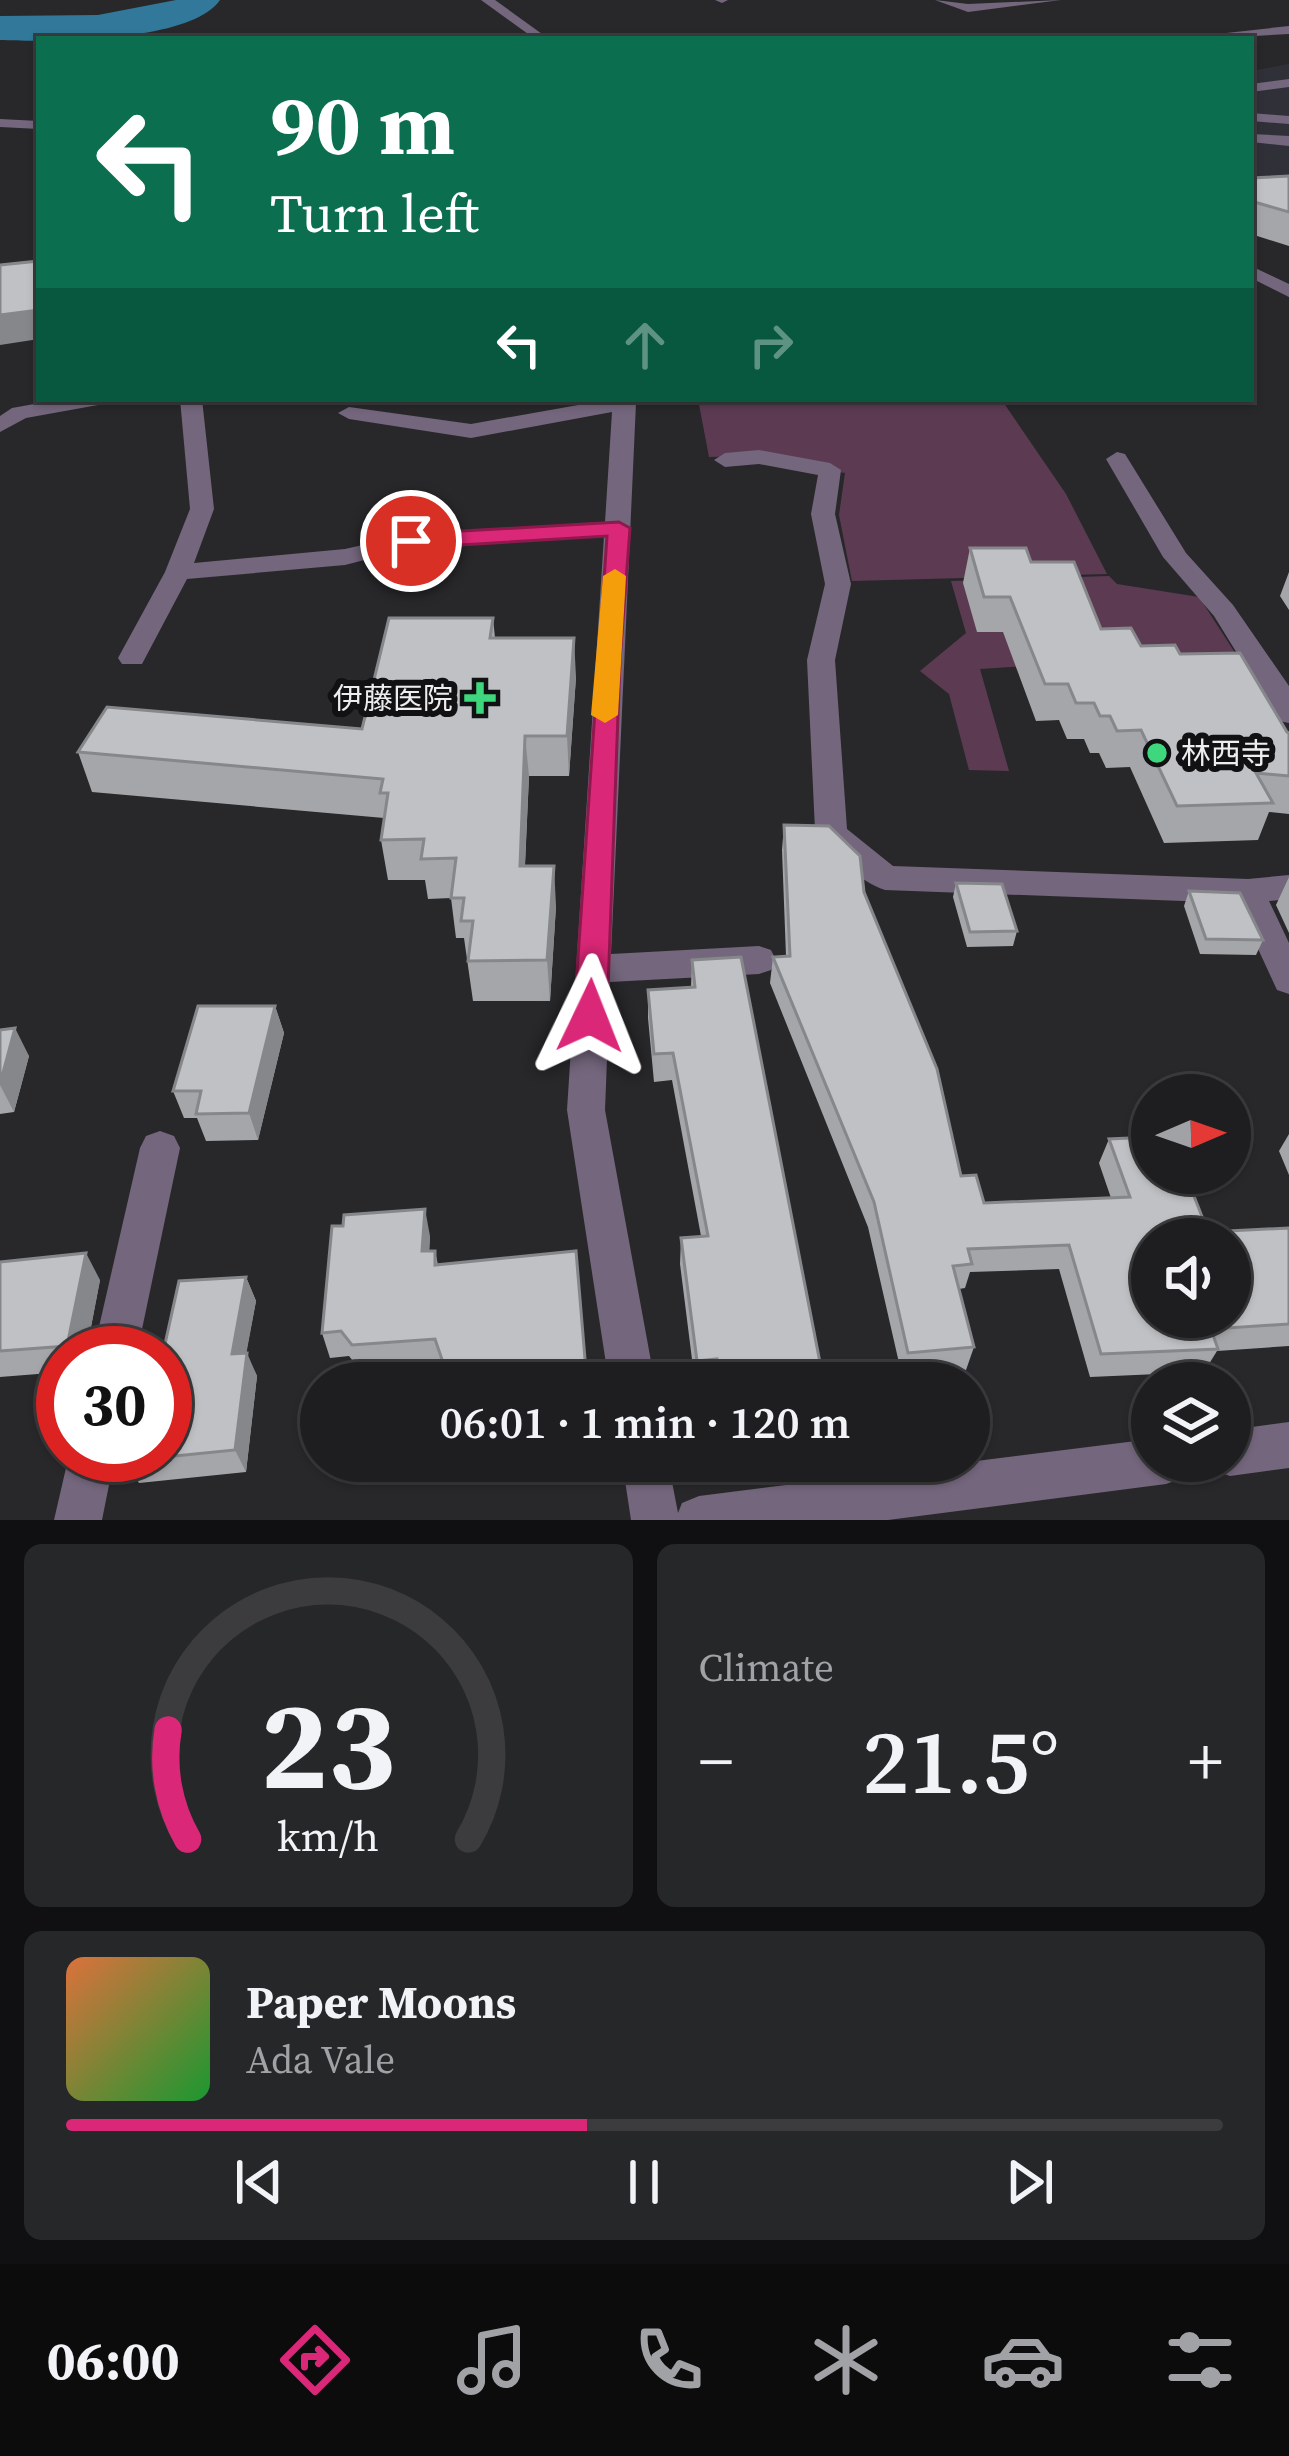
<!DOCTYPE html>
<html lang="en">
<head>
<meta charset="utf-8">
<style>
  :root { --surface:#1e1e20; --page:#262729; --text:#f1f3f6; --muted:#a1a2a5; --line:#3c3c3e; --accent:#db2777 }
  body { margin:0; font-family:"Source Serif 4","Noto Sans JP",serif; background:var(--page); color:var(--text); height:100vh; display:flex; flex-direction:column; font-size:45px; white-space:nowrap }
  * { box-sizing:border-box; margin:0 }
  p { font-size:39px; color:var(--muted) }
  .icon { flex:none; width:66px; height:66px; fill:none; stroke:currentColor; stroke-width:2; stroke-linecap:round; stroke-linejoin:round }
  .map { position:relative; height:1520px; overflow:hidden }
  .panel { display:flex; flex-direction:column; gap:24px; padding:24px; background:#101012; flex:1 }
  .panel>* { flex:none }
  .top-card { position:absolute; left:36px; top:36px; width:1218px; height:366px; border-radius:0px; box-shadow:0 3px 9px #0004,0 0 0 3px var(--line); background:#0b6e4f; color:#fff; overflow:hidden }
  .needle { width:78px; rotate:88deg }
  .tools { position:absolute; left:1131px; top:1074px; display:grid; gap:24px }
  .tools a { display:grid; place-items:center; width:120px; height:120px; border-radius:50%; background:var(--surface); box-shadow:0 3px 9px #0004,0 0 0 3px var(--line); font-size:60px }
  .speed { position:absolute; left:36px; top:1326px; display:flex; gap:24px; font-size:60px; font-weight:700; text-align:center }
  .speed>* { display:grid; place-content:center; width:156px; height:156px; border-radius:50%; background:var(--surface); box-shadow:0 3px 9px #0004,0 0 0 3px var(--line); line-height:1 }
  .speed .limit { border:18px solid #d22; background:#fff; color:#111 }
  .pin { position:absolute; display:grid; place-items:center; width:102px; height:102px; color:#fff; margin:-51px; border:6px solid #fff; border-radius:50%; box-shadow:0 3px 12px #0007 }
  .me { position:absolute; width:132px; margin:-66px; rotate:2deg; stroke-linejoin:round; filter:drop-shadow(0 0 9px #0008) }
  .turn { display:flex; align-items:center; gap:42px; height:252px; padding:0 36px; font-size:54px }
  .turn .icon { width:156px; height:156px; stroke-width:2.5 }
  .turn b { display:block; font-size:84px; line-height:102px }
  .lanes { display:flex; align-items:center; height:114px; padding:0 36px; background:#0003; justify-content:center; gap:60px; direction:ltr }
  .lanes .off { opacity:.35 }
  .big { font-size:90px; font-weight:600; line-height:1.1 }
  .panel .card { flex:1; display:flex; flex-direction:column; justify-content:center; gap:18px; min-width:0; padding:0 42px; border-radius:18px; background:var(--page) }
  .panel .dial { align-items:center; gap:0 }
  .dial svg { height:312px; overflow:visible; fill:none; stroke:var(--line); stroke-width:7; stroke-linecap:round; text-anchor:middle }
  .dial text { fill:var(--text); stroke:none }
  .song { display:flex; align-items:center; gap:36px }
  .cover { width:144px; height:144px; border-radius:18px; background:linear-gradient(135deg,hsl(20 70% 55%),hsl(130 70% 35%)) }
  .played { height:12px; border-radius:6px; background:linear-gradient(90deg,var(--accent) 45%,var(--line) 45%) }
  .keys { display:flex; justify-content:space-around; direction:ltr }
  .heat { display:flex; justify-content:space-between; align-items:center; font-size:66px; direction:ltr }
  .panel .tiles { flex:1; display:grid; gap:24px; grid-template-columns:1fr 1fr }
  .card:last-child { grid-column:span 2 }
  .trip { position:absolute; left:300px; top:1362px; width:690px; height:120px; border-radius:60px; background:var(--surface); box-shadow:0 3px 9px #0004,0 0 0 3px var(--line); font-weight:600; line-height:120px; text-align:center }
  .tab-bar { display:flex; height:192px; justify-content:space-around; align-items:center; background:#0c0c0d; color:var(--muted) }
  .tab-bar .icon { width:84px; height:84px }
  .tab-bar .current { color:var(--accent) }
  .tab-bar b { font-size:54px; color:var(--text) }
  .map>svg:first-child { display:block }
</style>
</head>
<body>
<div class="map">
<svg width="1289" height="1520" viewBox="0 0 1289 1520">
  <rect width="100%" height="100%" fill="#28282b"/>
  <polygon fill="#303039" points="1289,64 1289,198 1251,198 1251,71"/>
  <g fill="#5c3b52">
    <polygon points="698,399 1001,399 1066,494 1107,574 852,581 839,515 845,473 741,456 709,457"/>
    <polygon points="1109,576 1117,584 1199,597 1270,707 1024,666 980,669 1009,771 969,770 949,694 920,671 966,633 951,581"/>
  </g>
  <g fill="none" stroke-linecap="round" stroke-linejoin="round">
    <path fill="#31789a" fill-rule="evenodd" d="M 176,0 L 220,0 C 190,43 47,42 0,40 L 0,16 L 98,15 Z"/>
    <g fill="#74667d" fill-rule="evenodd">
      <polygon points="481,0 495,0 549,39 535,39"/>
      <polygon points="715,0 728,0 722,3"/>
      <polygon points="935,0 968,4 1061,0 968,12"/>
      <polygon points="1289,26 1289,34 1202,39 1208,35"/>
      <polygon points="1289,79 1289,87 1251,92 1251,84"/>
      <polygon points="1251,113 1289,116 1289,124 1251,121"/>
      <polygon points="0,119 39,121 39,129 0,127"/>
      <polygon points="1251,134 1289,136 1289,146 1251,142"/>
      <polygon points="1251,266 1289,284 1289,297 1251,278"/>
      <polygon points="62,399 109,399 98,405 26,418 0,432 0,416 12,408"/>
      <polygon points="180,399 202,399 214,509 194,563 345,549 411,534 605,522 612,412 471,438 349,419 338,413 349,407 471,424 612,399 634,399 636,403 611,954 759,946 771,950 776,960 771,970 759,974 610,982 605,1110 655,1383 609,1383 567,1110 604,536 411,548 345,565 187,579 142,664 122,664 118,658 165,572 190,509"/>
      <path d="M 759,450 L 830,463 L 841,470 L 835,514 L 851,584 L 835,660 L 847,829 L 893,866 L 1248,879 L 1289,875 L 1289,899 L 1269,901 L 1289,943 L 1289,994 L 1277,990 L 1237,903 L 885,890 C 860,882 829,853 815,830 L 807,660 L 825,584 L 811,514 L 818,475 L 759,464 L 725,467 L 714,460 L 725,453 Z"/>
      <polygon points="1117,452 1125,454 1186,553 1233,605 1289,686 1289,723 1279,721 1214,616 1163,557 1106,459"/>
      <polygon points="160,1131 174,1136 180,1148 137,1353 93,1353 140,1148 146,1136"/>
      <polygon points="1289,1422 1289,1468 1230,1476 1213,1470 1210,1461 1230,1461 1230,1430"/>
      <polygon points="1152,1439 1152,1461 1189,1461 1183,1478 1166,1484 888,1520 631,1520 622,1461 668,1461 678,1513 682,1503 699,1496"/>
      <polygon points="69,1455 115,1455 102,1520 54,1520"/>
    </g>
  </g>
  <g fill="#a4a6a9">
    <polygon points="1289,176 1289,246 1251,234 1251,178"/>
    <polygon points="970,548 1031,562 1101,629 1141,646 1180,654 1289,733 1289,814 1269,812 1258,840 1164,843 1130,767 1106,768 1099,753 1090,753 1084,739 1067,739 1059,720 1036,721 1003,632 977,632 963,583"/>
    <polygon points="1289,572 1289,610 1280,596"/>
    <polygon points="493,618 495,638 576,677 569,776 529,776 525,866 556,906 550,1001 473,1001 464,938 456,938 451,898 428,899 425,880 388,880 381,840 384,818 92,792 78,752 362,729"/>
    <polygon points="784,825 864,892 961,1176 984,1203 1111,1198 1099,1163 1109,1139 1208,1232 1289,1228 1289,1346 1217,1351 1204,1372 1090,1377 1059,1269 970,1272 965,1288 959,1289 974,1347 966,1370 902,1376 868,1227 770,983 773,957 786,956 782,850"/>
    <polygon points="1289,877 1289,933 1276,905"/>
    <polygon points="956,883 1017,931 1013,946 967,947 953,897"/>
    <polygon points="1189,891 1263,940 1256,955 1200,954 1184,906"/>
    <polygon points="692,960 824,1383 695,1383 680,1264 681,1238 701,1236 672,1080 654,1082 648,1018 648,990 691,987"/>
    <polygon points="275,1006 284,1033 258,1140 206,1141 197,1118 184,1118 173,1091"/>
    <polygon points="0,1030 29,1056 14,1112 0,1114"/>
    <polygon points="1289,1134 1289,1175 1279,1151"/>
    <polygon points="430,1236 429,1251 435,1251 438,1265 587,1383 447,1383 440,1364 360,1370 349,1356 330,1358 322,1333"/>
    <polygon points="0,1262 100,1280 86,1353 63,1353 63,1372 0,1377"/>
    <polygon points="246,1277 256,1301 246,1353 257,1376 246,1472 139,1483 125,1461"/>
  </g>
  <g fill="#86878a">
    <polygon points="39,310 39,339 0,345 0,315"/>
    <polygon points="574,638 576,677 569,776 567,736"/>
    <polygon points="525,736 529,776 523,906 520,866"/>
    <polygon points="554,866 556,906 550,1001 547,960"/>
    <polygon points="275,1006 284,1033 258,1140 249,1113"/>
    <polygon points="15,1028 29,1056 14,1112 0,1085"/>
    <polygon points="425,1209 430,1236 428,1278 422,1251"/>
    <polygon points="86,1253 100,1280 86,1353 71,1353 67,1346"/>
    <polygon points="246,1277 256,1301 242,1377 232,1354"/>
    <polygon points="247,1353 257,1376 246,1472 235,1450"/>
  </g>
  <g fill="#bfc1c5" stroke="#86878a" stroke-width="3" fill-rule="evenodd">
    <polygon points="1289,176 1289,212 1251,201 1251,178"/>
    <polygon points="39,261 39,310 0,315 0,265"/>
    <polygon points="970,548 1026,548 1031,562 1074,562 1101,629 1131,628 1141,646 1175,645 1180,654 1240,653 1287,732 1289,733 1289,776 1256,773 1273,803 1177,806 1141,730 1117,731 1110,716 1100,716 1094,703 1076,703 1068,684 1045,684 1010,597 984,597"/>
    <polygon points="389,618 493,618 490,638 574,638 567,736 525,736 520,866 554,866 547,960 468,961 473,921 461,921 464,898 451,898 456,858 421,859 424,839 381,840 388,793 380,793 383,779 78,752 107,707 362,729"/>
    <path d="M 784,825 L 829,826 L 860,856 L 864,892 L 937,1069 L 961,1176 L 976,1175 L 984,1203 L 1130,1197 L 1109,1139 L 1152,1137 L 1152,1173 L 1185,1173 L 1208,1232 L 1289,1228 L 1289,1324 L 1211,1329 L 1218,1349 L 1101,1354 L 1069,1245 L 968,1249 L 972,1264 L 953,1266 L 974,1347 L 908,1353 L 874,1202 L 773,957 L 790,956 ZM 1152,1239 L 1230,1239 L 1230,1317 L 1152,1317 Z"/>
    <polygon points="956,883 1002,884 1017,931 970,932"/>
    <polygon points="1189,891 1240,893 1263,940 1206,939"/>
    <polygon points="741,957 824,1383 720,1383 717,1359 697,1361 681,1238 708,1236 673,1053 654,1054 648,990 695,987 692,960"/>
    <polygon points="198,1006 275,1006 249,1113 196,1114 201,1091 173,1091"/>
    <polygon points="15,1028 0,1084 0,1030"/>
    <polygon points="425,1209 422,1251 435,1251 435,1265 576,1251 587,1383 450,1383 435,1339 352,1345 341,1331 322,1333 332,1226 343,1226 344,1215"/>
    <polygon points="86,1253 67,1346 0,1351 0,1262"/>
    <polygon points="246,1277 232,1354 247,1353 235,1450 125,1461 126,1455 165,1455 165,1353 163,1353 179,1281"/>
  </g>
  <polygon fill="#db2777" stroke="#8e194d" stroke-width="3" points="619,522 630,528 620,660 607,1016 602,1025 590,1029 578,1025 574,1016 607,536 411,548 400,541 411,534"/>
  <polygon fill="#f59e0b" points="615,569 626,576 618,715 605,723 591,715 603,576"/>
  <g fill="#3fd77d" stroke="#111113" stroke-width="4.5">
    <path d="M474 680h12v12h12v12h-12v12h-12v-12h-12v-12h12z"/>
    <circle cx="1157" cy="753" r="12"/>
  </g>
  <g text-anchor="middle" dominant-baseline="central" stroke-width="12" stroke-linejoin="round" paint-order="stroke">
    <g font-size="30" fill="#ededef" stroke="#111113" text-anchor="end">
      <text x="453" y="698">伊藤医院</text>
      <text x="1181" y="753" text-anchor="start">林西寺</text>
    </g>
  </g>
</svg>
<div class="tools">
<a><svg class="needle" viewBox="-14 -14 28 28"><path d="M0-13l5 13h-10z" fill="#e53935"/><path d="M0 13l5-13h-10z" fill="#a1a2a5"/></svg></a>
<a><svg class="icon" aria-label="sound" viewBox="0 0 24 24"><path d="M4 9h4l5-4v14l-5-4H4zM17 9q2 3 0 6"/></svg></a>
<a><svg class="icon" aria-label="layers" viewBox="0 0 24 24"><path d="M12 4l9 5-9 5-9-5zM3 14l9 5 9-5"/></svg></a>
</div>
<div class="speed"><div class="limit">30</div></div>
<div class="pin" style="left:411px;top:541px;background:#d93025"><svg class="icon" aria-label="arrive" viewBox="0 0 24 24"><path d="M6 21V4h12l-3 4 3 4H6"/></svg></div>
<svg class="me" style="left:590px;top:1016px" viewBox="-20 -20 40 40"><path d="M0-17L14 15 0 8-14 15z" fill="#db2777" stroke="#fff" stroke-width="4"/></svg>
<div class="trip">06:01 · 1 min · 120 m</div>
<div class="top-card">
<div class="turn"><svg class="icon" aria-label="left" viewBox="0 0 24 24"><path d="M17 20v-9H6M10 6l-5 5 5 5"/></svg><div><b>90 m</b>Turn left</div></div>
<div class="lanes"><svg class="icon" aria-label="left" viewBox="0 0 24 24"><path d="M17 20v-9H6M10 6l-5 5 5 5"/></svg><svg class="icon off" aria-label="ahead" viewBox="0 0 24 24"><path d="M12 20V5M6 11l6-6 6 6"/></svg><svg class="icon off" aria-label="right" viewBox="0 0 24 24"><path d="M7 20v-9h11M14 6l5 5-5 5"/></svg></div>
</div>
</div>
<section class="panel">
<div class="tiles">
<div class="card dial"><svg viewBox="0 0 100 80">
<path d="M14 69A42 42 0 1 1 86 69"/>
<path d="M14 69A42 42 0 0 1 9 41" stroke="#db2777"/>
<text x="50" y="56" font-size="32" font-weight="700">23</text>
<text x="50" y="72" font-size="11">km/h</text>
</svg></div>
<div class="card"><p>Climate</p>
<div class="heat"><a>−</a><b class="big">21.5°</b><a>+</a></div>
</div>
<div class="card">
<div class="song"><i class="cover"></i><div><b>Paper Moons</b><p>Ada Vale</p></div></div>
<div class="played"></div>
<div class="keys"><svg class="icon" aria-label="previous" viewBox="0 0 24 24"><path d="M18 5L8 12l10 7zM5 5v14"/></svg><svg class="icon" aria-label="pause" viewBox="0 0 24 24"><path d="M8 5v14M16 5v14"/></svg><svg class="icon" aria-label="next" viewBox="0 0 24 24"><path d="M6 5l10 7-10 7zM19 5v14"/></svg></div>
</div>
</div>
</section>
<nav class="tab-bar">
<b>06:00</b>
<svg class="icon current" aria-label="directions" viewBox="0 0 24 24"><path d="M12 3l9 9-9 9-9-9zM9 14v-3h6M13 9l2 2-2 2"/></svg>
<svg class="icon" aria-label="music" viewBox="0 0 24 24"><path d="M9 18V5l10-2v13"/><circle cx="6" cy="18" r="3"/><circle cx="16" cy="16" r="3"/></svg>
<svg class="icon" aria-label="phone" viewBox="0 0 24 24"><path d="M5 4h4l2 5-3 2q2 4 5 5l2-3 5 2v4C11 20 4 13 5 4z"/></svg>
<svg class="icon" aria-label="climate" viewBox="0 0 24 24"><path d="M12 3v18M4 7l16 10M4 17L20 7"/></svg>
<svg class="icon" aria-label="car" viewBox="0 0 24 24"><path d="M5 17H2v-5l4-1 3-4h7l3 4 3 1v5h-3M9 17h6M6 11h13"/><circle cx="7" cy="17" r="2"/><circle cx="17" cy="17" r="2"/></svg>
<svg class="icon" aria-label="filters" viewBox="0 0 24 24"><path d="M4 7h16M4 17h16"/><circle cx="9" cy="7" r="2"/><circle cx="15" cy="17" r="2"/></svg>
</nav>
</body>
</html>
